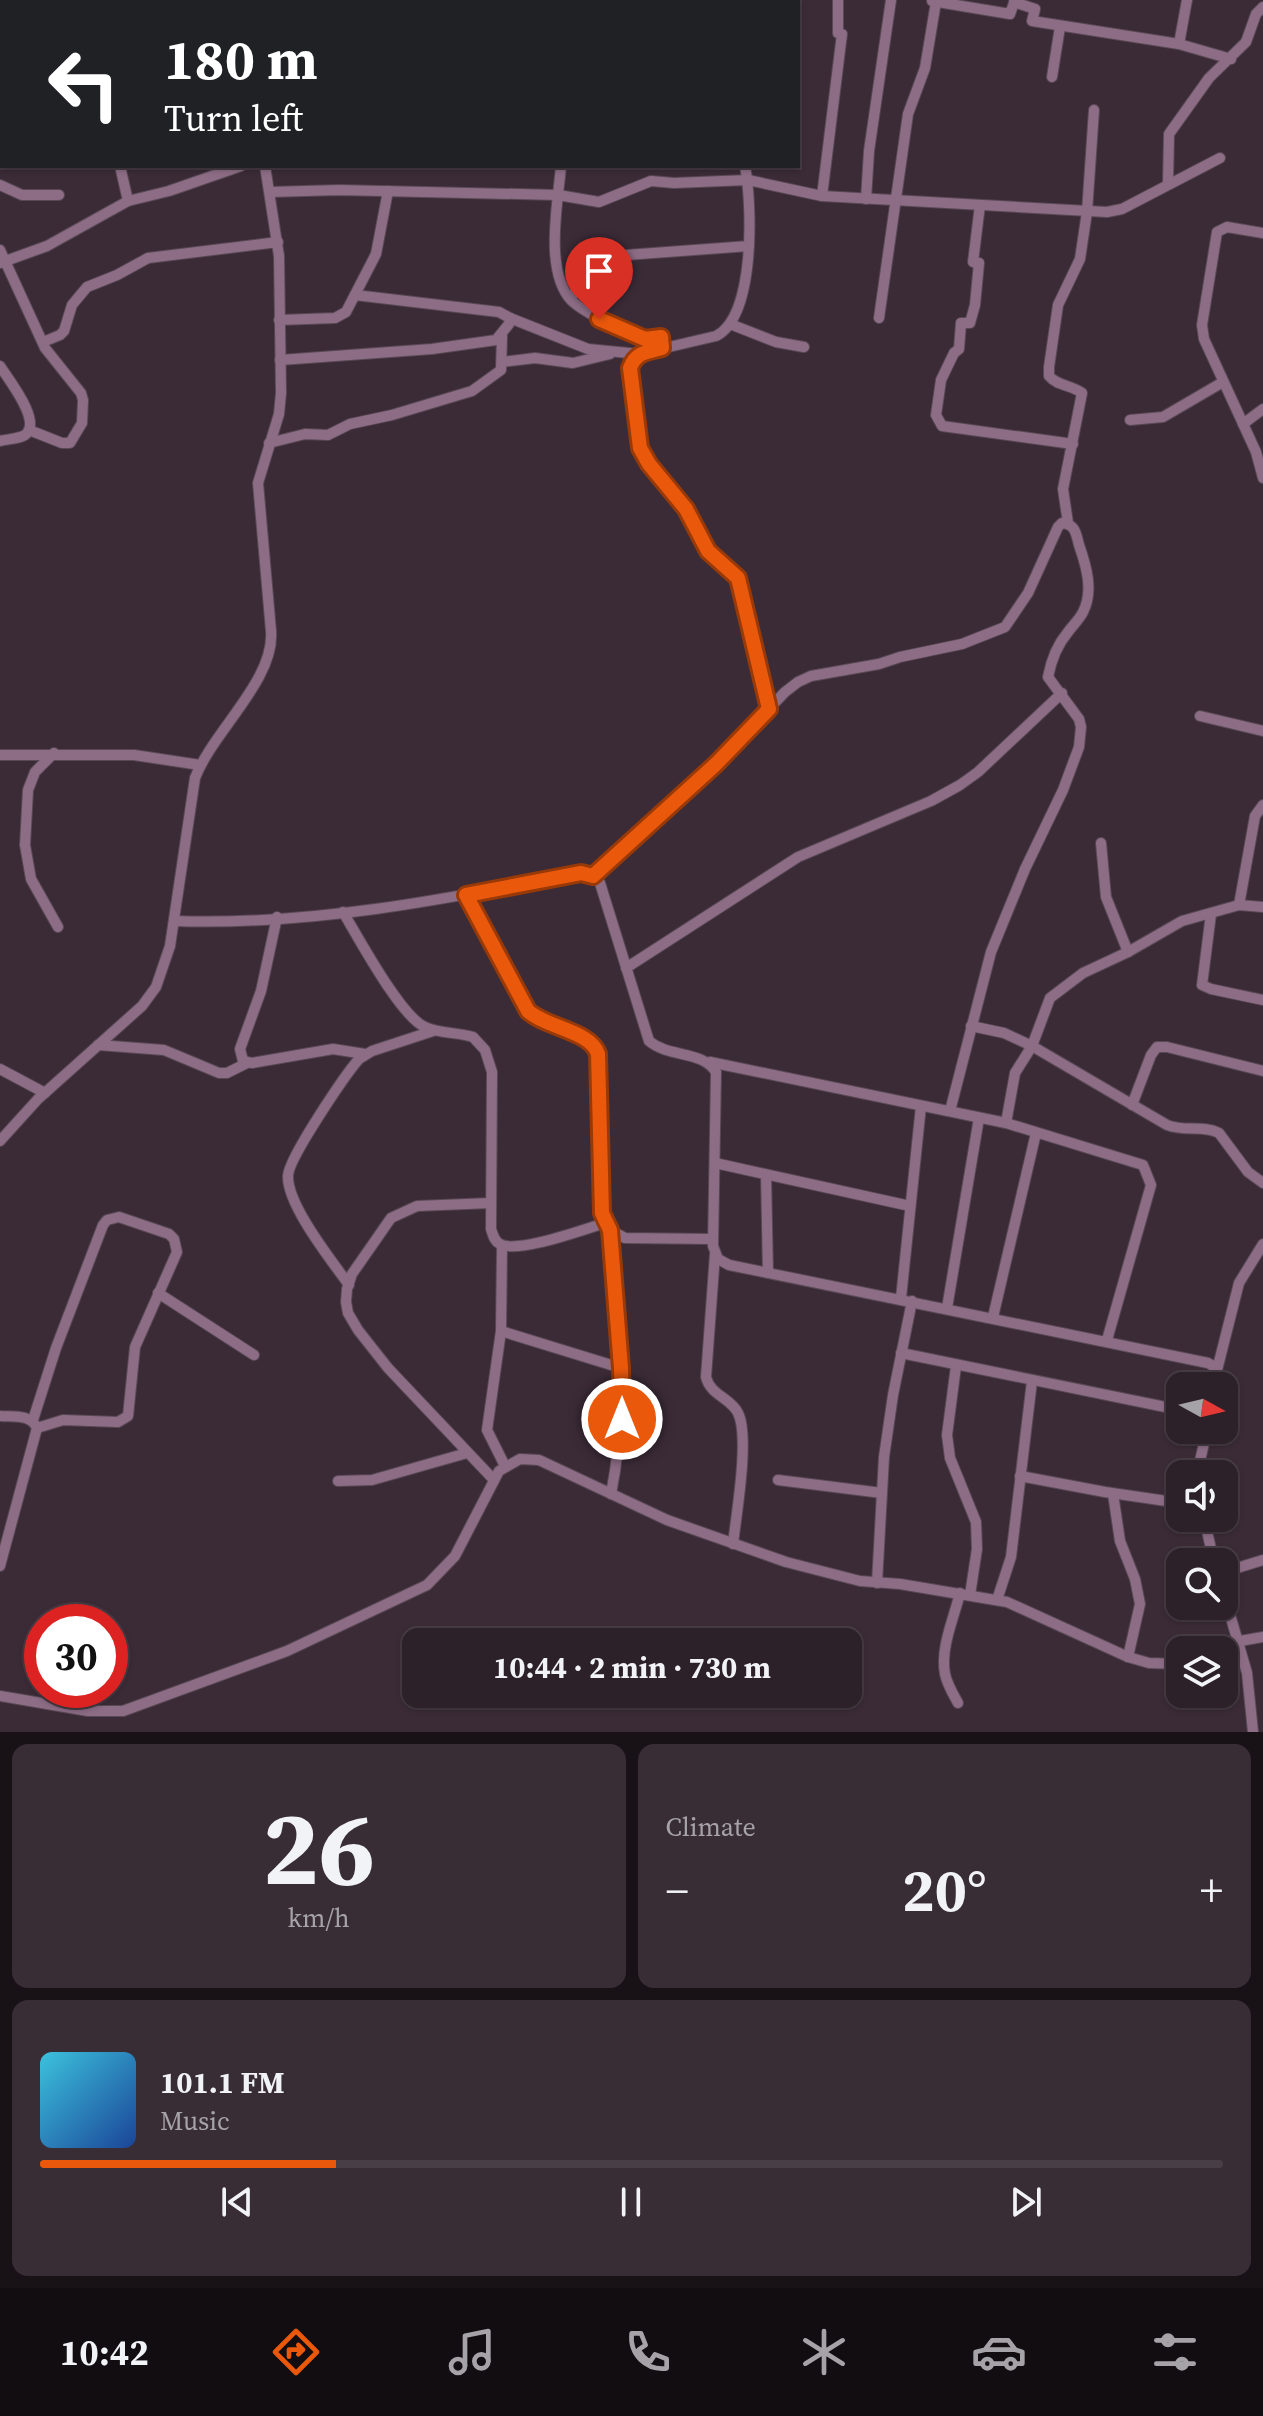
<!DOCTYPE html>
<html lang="en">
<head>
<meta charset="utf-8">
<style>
  :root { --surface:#2c2029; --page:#382d35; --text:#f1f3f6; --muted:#a6a3a8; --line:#483e46; --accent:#ea580c }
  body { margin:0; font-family:"Source Serif 4",serif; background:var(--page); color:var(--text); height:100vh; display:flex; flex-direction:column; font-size:30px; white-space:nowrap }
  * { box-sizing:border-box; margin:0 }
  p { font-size:26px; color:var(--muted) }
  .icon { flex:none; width:44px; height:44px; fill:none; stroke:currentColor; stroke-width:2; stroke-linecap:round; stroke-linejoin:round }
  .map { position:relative; height:1732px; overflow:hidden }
  .side { display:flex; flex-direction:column; gap:12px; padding:12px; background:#181217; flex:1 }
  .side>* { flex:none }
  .hud { position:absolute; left:0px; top:0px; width:800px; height:168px; box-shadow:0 2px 6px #0004,0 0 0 2px var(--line); background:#202124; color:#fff; overflow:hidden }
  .needle { width:52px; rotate:98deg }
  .tools { position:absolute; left:1166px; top:1372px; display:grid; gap:16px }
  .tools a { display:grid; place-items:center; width:72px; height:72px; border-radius:16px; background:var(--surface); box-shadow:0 2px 6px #0004,0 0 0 2px var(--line); font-size:40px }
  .speed { position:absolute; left:24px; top:1604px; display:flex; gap:16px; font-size:40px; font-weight:700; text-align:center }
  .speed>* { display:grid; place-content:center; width:104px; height:104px; border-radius:50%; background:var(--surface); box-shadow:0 2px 6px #0004,0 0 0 2px var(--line); line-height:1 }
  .speed .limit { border:12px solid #d22; background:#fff; color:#111 }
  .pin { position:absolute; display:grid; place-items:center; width:68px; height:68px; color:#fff; margin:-82px -34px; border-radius:50% 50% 50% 0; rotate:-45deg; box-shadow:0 0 8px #0007 }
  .pin .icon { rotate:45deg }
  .me { position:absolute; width:88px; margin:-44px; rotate:0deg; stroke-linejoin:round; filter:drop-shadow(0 0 6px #0008) }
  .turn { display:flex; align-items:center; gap:28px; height:168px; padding:0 32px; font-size:36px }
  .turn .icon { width:104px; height:104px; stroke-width:2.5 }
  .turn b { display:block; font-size:56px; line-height:68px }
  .big { font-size:60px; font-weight:700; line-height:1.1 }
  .side .tile { flex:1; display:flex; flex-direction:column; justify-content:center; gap:12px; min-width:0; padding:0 28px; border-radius:16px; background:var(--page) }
  .side .dial { align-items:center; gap:0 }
  .dial b { font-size:104px; line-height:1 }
  .song { display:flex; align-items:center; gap:24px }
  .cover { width:96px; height:96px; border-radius:12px; background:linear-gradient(135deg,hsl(190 70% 55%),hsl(220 70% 35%)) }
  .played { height:8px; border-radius:4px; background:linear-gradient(90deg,var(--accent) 25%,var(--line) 25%) }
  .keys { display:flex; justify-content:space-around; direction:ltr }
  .heat { display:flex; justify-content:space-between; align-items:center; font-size:44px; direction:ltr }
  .side .tiles { flex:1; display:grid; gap:12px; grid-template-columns:1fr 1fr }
  .tile:last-child { grid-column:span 2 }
  .trip { position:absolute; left:402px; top:1628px; width:460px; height:80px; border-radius:16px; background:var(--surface); box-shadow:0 2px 6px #0004,0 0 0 2px var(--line); font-weight:700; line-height:80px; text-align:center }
  .tab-bar { display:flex; height:128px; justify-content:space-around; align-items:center; background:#120d10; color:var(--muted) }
  .tab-bar .icon { width:56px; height:56px }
  .tab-bar .selected { color:var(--accent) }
  .tab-bar b { font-size:36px; color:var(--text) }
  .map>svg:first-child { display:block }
</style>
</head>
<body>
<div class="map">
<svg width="1263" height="1732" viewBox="0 0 1263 1732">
  <rect width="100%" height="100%" fill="#3b2b37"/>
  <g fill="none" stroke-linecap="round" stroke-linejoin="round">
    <g stroke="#584954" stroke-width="12">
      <g id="minor">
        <polyline points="166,0 166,2"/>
        <polyline points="255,0 255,2"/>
        <polyline points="447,0 447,2"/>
        <polyline points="518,0 527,2"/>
        <polyline points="578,0 578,2"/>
        <polyline points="932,1 1010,14 1015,0"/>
        <polyline points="19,2 20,0"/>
        <polyline points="272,2 287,0"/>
        <polyline points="724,2 724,0"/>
        <polyline points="1014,2 1035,9 1032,21 1179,44 1231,59"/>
        <polyline points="1179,44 1187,0"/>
        <polyline points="0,77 2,67"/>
        <polyline points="1052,77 1060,27"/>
        <polyline points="0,130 2,130"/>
        <polyline points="120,166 128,201"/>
        <path d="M 561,166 C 558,203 544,270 571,300 C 581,310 596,317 608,323 C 626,331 641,340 661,337 L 662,348"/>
        <path d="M 745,166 C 752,204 756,316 716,336 L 639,354 L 633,359 L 630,377 L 640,448 L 643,457 L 686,509 L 708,551 L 738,578 L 769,709"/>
        <polyline points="1168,184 1169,134 1209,78 1246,42 1256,14 1263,7"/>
        <polyline points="0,185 22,195 59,195"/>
        <polyline points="270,192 339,190 558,195 599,202 651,181 674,183 748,180 822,196 1107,212 1122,209 1220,158"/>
        <polyline points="822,196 842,34 838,33 838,0"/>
        <polyline points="866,199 869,151 891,0"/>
        <polyline points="980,205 973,262 979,263 975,305 970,323 961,323 959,349 954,353 941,380 936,415 942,426 1073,444"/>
        <polyline points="1263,233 1227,227 1217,232 1202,325 1204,339 1256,452 1263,478"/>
        <polyline points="0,250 45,348 81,393 83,400 82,423 70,443 62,443 29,430"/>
        <polyline points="0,263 47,246 128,201 169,191 241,166"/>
        <polyline points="569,297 609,271 618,257 626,255 749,246"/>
        <polyline points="510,318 588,349 639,354"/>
        <polyline points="879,318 908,114 925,68 936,2"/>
        <polyline points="279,320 335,318 346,312 376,254 388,191"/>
        <polyline points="730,324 776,342 804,347"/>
        <polyline points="43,342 60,335 64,331 72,305 87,287 117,275 148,258 278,242"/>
        <polyline points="280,360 432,349 496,340 509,324 510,318 499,312 355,295"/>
        <polyline points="502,362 535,358 573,363 610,354"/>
        <path d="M 0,366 C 8,379 43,422 25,435 C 19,439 7,439 0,441"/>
        <polyline points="1130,420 1163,417 1223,382"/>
        <polyline points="1243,424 1263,409"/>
        <polyline points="269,443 305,434 328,435 350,424 392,415 472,391 501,370 502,336"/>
        <path d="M 1068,523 L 1063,489 L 1082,393 C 1072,385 1057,386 1049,376 L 1049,367 L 1058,305 L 1080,259 L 1087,212 L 1094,110"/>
        <polyline points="1200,716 1263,731"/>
        <polyline points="54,753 35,772 28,790 25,845 31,879 58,927"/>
        <polyline points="0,755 134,755 200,765"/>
        <polyline points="1101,843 1106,897 1128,952"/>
        <path d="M 593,876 L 716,764 L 785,692 L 798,682 L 811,676 L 879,664 L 900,657 L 962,644 L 1005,627 L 1028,593 L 1058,527 L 1062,523 C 1075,524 1076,533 1079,545 C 1086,565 1094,591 1083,612 C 1079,620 1073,625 1068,632 C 1057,645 1051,661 1048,677 L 1079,719 L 1081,727 L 1079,747 L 1063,790 L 1025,869 L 991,952 L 950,1111"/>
        <path d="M 466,895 L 528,1011 C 547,1029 582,1029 596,1047 L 602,1213 L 610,1230 L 625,1238 L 713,1239"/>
        <polyline points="1239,905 1255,816 1263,805"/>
        <path d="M 343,912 C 358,937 401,1017 425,1027 C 440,1034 458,1032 473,1037 L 485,1050 L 492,1072 L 491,1229 C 493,1235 494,1241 500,1244 C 518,1254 584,1229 605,1223"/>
        <polyline points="1211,914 1202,985 1211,989 1263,1000"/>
        <polyline points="277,917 261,991 240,1049 243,1061 252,1063 333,1049 365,1054"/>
        <path d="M 174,921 C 310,926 447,899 581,873 L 593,876 L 600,883 L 649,1041 C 669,1058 702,1050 716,1072 L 713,1246 L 718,1259 L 729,1265 L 1208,1363 C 1218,1368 1221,1375 1218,1386"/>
        <polyline points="626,968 798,857 931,801 960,785 978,772 1062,693"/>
        <path d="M 971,1026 L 1004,1033 L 1032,1046 L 1167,1125 C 1184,1132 1203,1125 1219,1133 L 1248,1172 L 1263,1183"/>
        <polyline points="98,1045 164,1050 219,1073 227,1073 247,1063"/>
        <polyline points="710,1062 1006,1123 1143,1165 1151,1185 1107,1340"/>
        <polyline points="0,1069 45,1093"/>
        <polyline points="1132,1105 1151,1055 1157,1047 1167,1047 1263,1071"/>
        <polyline points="1006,1123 1015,1073 1032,1046 1050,998 1083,973 1128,952 1182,921 1239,905 1263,907"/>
        <path d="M 0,1141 L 38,1099 L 142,1006 L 156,987 L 170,946 L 195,778 C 213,731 275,680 271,631 L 258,483 L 279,414 L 281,393 L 279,256 L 265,166"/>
        <polyline points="715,1163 910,1206"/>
        <polyline points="766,1175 768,1273"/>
        <polyline points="491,1203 417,1206 391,1218 352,1274 347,1289 346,1302 348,1313 358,1330 388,1368 494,1480"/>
        <path d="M 610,1230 C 617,1319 629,1406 611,1494"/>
        <polyline points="502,1246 501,1331 487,1430 505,1466"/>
        <path d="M 715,1254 L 706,1377 C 710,1395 731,1398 738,1413 C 750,1437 736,1516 733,1544"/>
        <path d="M 349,1285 C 332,1261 287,1205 288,1176 C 288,1159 345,1075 359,1059 L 372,1051 L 433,1031"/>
        <polyline points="158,1293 254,1355"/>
        <polyline points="901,1298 921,1106"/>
        <polyline points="947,1308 979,1118"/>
        <polyline points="993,1317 1036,1133"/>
        <polyline points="501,1331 621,1368"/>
        <polyline points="901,1353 1180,1410"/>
        <polyline points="956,1366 947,1435 950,1458 976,1522 977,1549 970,1595"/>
        <polyline points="1217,1370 1239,1283 1263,1244"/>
        <path d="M 0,1416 C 14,1417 31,1414 37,1428 L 0,1566"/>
        <polyline points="33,1420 56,1348 103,1225 107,1220 119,1217 169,1234 174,1239 177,1252 135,1347 128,1416 118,1422 63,1420 37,1428"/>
        <polyline points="1197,1474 1207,1430"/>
        <polyline points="1020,1476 1105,1492 1180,1503"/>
        <polyline points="778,1480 882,1493"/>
        <polyline points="338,1481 372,1480 467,1453"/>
        <polyline points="1113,1494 1120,1541 1135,1579 1140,1604 1128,1657"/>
        <polyline points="1204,1518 1214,1562"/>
        <polyline points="1224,1572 1263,1560"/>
        <polyline points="877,1583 884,1457 893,1395 912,1301"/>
        <polyline points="1224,1594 1247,1673 1253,1732"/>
        <polyline points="997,1600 1011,1557 1032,1381"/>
        <polyline points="1220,1650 1240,1641 1263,1637"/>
        <polyline points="0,1696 88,1711 123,1711 287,1651 427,1585 455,1556 499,1471 520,1459 539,1460 667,1520 786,1562 860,1581 900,1584 1007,1602 1128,1657 1149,1663 1180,1664"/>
        <path d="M 958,1703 C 953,1694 947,1684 945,1674 C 940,1648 954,1618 960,1593"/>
      </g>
    </g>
    <use href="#minor" stroke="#8d6d86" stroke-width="10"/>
  </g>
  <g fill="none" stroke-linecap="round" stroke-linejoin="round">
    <g stroke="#983908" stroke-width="20">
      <path id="route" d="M 599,319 L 645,339 L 661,337 L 662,348 C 647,352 636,352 630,368 L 640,448 L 649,464 L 686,509 L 708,551 L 738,578 L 769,709 L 716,764 L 593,876 L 581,873 L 466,895 L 528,1011 C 547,1028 591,1031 598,1054 L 602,1213 L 610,1230 L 621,1368 L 622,1419"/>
    </g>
    <use href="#route" stroke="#ea580c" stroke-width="14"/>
  </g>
</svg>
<div class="tools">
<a><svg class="needle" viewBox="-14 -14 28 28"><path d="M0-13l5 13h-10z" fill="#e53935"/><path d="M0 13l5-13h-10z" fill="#a6a3a8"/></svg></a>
<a><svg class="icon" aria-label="sound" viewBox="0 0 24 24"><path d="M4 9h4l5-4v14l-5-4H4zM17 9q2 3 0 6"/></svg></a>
<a><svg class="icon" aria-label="search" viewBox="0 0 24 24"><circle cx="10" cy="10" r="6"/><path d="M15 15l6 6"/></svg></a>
<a><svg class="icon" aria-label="layers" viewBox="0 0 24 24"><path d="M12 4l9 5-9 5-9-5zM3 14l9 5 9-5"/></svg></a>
</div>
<div class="speed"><div class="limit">30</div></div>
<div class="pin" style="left:599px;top:319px;background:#d93025"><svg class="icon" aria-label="arrive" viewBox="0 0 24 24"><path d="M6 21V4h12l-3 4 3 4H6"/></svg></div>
<svg class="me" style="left:622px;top:1419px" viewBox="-20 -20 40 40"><circle r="17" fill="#ea580c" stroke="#fff" stroke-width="3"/><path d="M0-11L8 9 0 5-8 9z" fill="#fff"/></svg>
<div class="trip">10:44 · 2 min · 730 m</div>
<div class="hud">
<div class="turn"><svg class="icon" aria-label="left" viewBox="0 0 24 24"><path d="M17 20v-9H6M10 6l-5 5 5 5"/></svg><div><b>180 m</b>Turn left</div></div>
</div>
</div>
<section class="side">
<div class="tiles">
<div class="tile dial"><b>26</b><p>km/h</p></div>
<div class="tile"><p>Climate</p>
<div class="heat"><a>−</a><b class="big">20°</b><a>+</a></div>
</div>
<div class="tile">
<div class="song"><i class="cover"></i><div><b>101.1 FM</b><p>Music</p></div></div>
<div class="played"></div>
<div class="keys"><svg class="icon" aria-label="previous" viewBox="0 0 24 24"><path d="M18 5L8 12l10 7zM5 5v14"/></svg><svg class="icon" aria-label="pause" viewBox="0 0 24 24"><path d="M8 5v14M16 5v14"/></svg><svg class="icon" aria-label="next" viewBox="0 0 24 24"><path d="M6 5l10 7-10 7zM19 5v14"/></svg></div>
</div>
</div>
</section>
<nav class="tab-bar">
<b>10:42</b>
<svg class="icon selected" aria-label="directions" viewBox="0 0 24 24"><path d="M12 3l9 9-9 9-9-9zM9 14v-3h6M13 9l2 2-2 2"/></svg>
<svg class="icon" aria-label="music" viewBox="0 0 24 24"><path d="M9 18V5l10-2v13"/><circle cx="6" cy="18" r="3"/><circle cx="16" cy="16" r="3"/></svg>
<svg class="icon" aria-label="phone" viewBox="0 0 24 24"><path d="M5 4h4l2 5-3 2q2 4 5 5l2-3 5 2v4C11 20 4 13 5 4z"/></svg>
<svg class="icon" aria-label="climate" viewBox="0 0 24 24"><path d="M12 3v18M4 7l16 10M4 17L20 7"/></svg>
<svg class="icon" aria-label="car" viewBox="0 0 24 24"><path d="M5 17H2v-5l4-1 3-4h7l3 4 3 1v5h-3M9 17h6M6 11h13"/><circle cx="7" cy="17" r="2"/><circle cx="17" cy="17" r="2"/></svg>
<svg class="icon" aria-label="filters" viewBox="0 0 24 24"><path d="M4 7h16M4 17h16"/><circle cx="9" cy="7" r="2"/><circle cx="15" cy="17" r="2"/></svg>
</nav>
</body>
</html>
